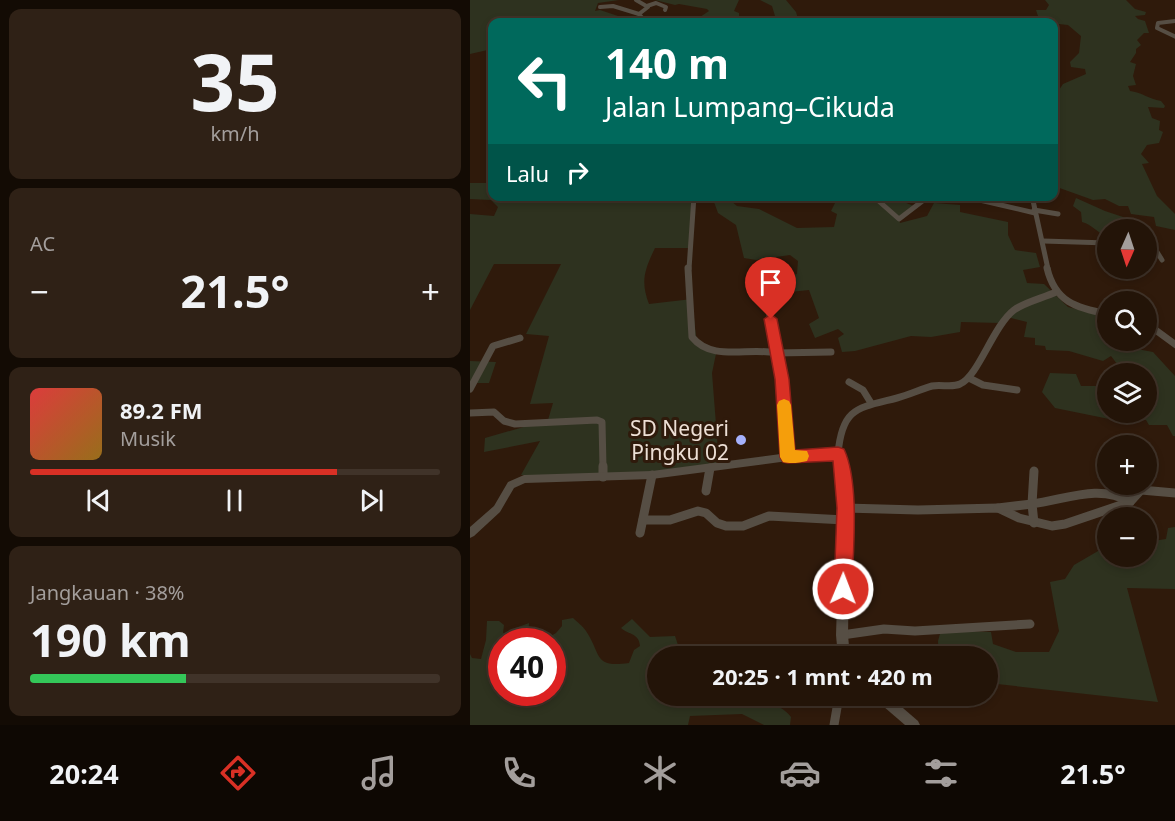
<!DOCTYPE html>
<html lang="id">
<head>
<meta charset="utf-8">
<style>
  :root { --surface:#231408; --page:#2f2116; --text:#f1f3f6; --muted:#a39e9c; --line:#403329; --accent:#d93025 }
  body { margin:0; font-family:"Noto Sans",sans-serif; background:var(--page); color:var(--text); height:100vh; display:flex; flex-direction:column; font-size:22px; white-space:nowrap }
  * { box-sizing:border-box; margin:0 }
  p { font-size:20px; color:var(--muted) }
  .icon { flex:none; width:33px; height:33px; fill:none; stroke:currentColor; stroke-width:2; stroke-linecap:round; stroke-linejoin:round }
  .map { position:relative; flex:1; overflow:hidden }
  .details { display:flex; flex-direction:column; gap:9px; padding:9px; background:#130b04; width:470px }
  .details>* { flex:none }
  .hud { position:absolute; left:18px; top:18px; width:570px; height:183px; border-radius:12px; box-shadow:0 3px 9px #0003,0 0 0 2px var(--line); background:#00695c; color:#fff; overflow:hidden }
  .needle { width:39px; rotate:183deg }
  .buttons { position:absolute; left:627px; top:219px; display:grid; gap:12px }
  .buttons a { display:grid; place-items:center; width:60px; height:60px; border-radius:50%; background:var(--surface); box-shadow:0 3px 9px #0003,0 0 0 2px var(--line); font-size:30px }
  .speed { position:absolute; left:18px; top:628px; display:flex; gap:12px; font-size:30px; font-weight:700; text-align:center }
  .speed>* { display:grid; place-content:center; width:78px; height:78px; border-radius:50%; background:var(--surface); box-shadow:0 3px 9px #0003,0 0 0 2px var(--line); line-height:1 }
  .speed .limit { border:9px solid #d22; background:#fff; color:#111 }
  .pin { position:absolute; display:grid; place-items:center; width:51px; height:51px; color:#fff; margin:-62px -26px; border-radius:50% 50% 50% 0; rotate:-45deg; box-shadow:0 0 6px #0007 }
  .pin .icon { rotate:45deg }
  .me { position:absolute; width:66px; margin:-33px; rotate:1deg; stroke-linejoin:round; filter:drop-shadow(0 0 4px #0008) }
  .turn { display:flex; align-items:center; gap:21px; height:126px; padding:0 18px; font-size:27px }
  .turn .icon { width:78px; height:78px; stroke-width:2.5 }
  .turn b { display:block; font-size:42px; line-height:51px }
  .then { display:flex; align-items:center; height:57px; padding:0 18px; background:#0003; gap:12px; font-size:22px }
  .big { font-size:45px; font-weight:700; line-height:1.1 }
  .details .card { flex:1; display:flex; flex-direction:column; justify-content:center; gap:9px; min-width:0; padding:0 21px; border-radius:12px; background:var(--page) }
  .details .dial { align-items:center; gap:0 }
  .dial b { font-size:78px; line-height:1 }
  .song { display:flex; align-items:center; gap:18px }
  .cover { width:72px; height:72px; border-radius:9px; background:linear-gradient(135deg,hsl(0 70% 55%),hsl(40 70% 35%)) }
  .played { height:6px; border-radius:3px; background:linear-gradient(90deg,var(--accent) 75%,var(--line) 75%) }
  .keys { display:flex; justify-content:space-around; direction:ltr }
  .heat { display:flex; justify-content:space-between; align-items:center; font-size:33px; direction:ltr }
  .charge { height:9px; border-radius:4px; background:linear-gradient(90deg,#34c759 38%,var(--line) 0) }
  .trip { position:absolute; left:177px; top:646px; width:351px; height:60px; border-radius:30px; background:var(--surface); box-shadow:0 3px 9px #0003,0 0 0 2px var(--line); font-weight:700; line-height:60px; text-align:center }
  .dock { display:flex; height:96px; justify-content:space-around; align-items:center; background:#0e0803; color:var(--muted) }
  .dock .icon { width:42px; height:42px }
  .dock .active { color:var(--accent) }
  .dock b { font-size:27px; color:var(--text) }
  main { display:flex; flex:1; min-height:0 }
  .map>svg:first-child { display:block }
</style>
</head>
<body>
<main>
<section class="details">
<div class="card dial"><b>35</b><p>km/h</p></div>
<div class="card"><p>AC</p>
<div class="heat"><a>−</a><b class="big">21.5°</b><a>+</a></div>
</div>
<div class="card">
<div class="song"><i class="cover"></i><div><b>89.2 FM</b><p>Musik</p></div></div>
<div class="played"></div>
<div class="keys"><svg class="icon" aria-label="previous" viewBox="0 0 24 24"><path d="M18 5L8 12l10 7zM5 5v14"/></svg><svg class="icon" aria-label="pause" viewBox="0 0 24 24"><path d="M8 5v14M16 5v14"/></svg><svg class="icon" aria-label="next" viewBox="0 0 24 24"><path d="M6 5l10 7-10 7zM19 5v14"/></svg></div>
</div>
<div class="card"><p>Jangkauan · 38%</p><b class="big">190 km</b><div class="charge"></div></div>
</section>
<div class="map">
<svg width="706" height="725" viewBox="0 0 706 725">
  <rect width="100%" height="100%" fill="#2f1a0b"/>
  <g fill="#2e321f">
    <polygon points="0,0 149,0 128,3 125,11 130,10 154,18 149,22 22,22 22,49 0,54"/>
    <polygon points="185,0 269,0 264,11 269,13 269,16 296,22 231,21 230,17 239,11 237,9 209,4 205,5"/>
    <polygon points="290,0 316,0 326,12 329,22 307,22 309,18 305,16 302,6"/>
    <path d="M 575,0 L 656,0 L 665,9 L 676,12 L 675,15 L 665,16 L 668,19 L 675,21 L 679,33 L 674,33 L 667,40 L 671,45 L 666,49 L 666,53 L 660,62 L 666,64 L 663,76 L 666,85 L 658,86 L 660,91 C 671,92 679,99 691,101 L 695,106 L 694,108 L 678,107 L 682,118 L 690,121 L 689,130 L 693,132 L 689,143 L 677,145 L 671,154 L 679,163 L 672,164 L 687,196 L 705,214 L 705,230 L 686,226 L 684,217 L 661,214 L 658,206 L 649,206 L 635,199 L 623,200 L 584,186 L 584,91 L 589,90 L 593,84 L 616,74 L 615,69 L 601,67 L 600,62 L 609,53 L 611,36 L 598,25 L 570,22 L 566,10 L 576,10 L 579,5 Z"/>
    <path d="M 22,178 L 22,196 L 206,196 L 208,202 L 225,201 L 220,248 L 185,248 C 175,269 170,281 179,304 L 222,299 L 227,345 L 247,349 L 242,373 L 249,463 L 164,477 L 51,475 L 70,441 L 14,452 L 15,438 L 78,420 L 83,403 L 60,404 L 79,336 L 56,334 L 91,264 L 24,264 L 0,310 L 0,214 L 24,216 L 28,207 L 21,200 L 0,199 L 0,183 L 17,183 Z"/>
    <polygon points="375,196 399,197 410,203 417,197 434,197 431,201 444,206 429,220 430,223 457,216 464,203 490,205 490,212 538,222 538,235 545,250 566,253 570,267 553,270 557,283 574,284 598,307 637,317 638,340 664,341 667,349 683,352 705,376 705,436 703,436 697,425 679,425 676,420 649,421 585,408 572,392 580,373 606,374 611,386 637,386 638,412 676,412 676,374 654,373 641,356 633,361 599,351 576,350 575,346 565,345 565,338 554,337 557,322 537,317 530,323 491,322 490,332 461,337 441,336 385,351 372,352 368,338 374,334 368,329 345,338 339,324 349,318 339,290 320,292 320,276 327,274 328,261 320,255 286,260 274,258 266,225 248,213 244,202 246,197 256,197 267,206 289,209 327,228 364,227 367,214 361,211 365,203"/>
    <path d="M 606,198 L 635,211 L 662,220 L 672,229 L 638,230 L 637,236 C 627,233 623,225 612,222 L 611,212 L 603,206 Z"/>
    <polygon points="0,361 26,362 19,383 0,383"/>
    <polygon points="705,527 705,589 657,588 688,702 518,683 518,657 469,657 468,641 471,630 521,632 523,644 546,652 579,652 589,631 580,582 595,579 604,565 635,547 637,547 638,556 676,556 677,542 696,539 698,528"/>
    <path d="M 103,618 C 107,622 113,626 116,631 C 132,655 123,668 159,663 L 164,650 L 170,646 C 169,633 159,635 151,628 L 162,619 L 180,637 L 205,636 L 208,645 L 228,648 L 230,650 L 227,657 L 188,657 L 188,696 C 219,696 302,689 321,717 L 320,725 L 294,725 L 272,714 L 220,716 L 218,725 L 0,725 L 0,654 L 2,658 L 11,659 L 16,640 L 17,621 L 29,621 L 34,625 L 33,633 L 40,634 L 43,629 L 59,623 L 58,642 L 32,642 L 32,693 L 82,693 L 82,642 L 71,642 L 86,633 L 92,626 L 92,620 Z"/>
  </g>
  <g fill="none" stroke-linecap="round" stroke-linejoin="round">
    <g stroke="#564e44" stroke-width="4">
      <polyline points="166,0 178,7 169,14 176,22"/>
      <polyline points="177,6 186,3 196,7 195,10"/>
      <polyline points="130,7 143,6 169,14"/>
      <polyline points="706,21 688,23 687,28 706,37"/>
    </g>
    <g stroke="#564e44" stroke-width="5">
      <polyline points="403,196 429,219 459,196"/>
      <polyline points="474,196 501,198 565,213"/>
      <polyline points="562,196 578,269"/>
      <polyline points="564,210 588,214"/>
      <polyline points="573,241 638,243"/>
      <polyline points="676,248 687,252 692,260"/>
      <polyline points="219,269 224,196"/>
    </g>
    <g stroke="#564e44" stroke-width="7">
      <path d="M 218,268 L 222,337 C 242,362 278,347 306,353 L 312,379 L 318,457"/>
      <path d="M 577,268 C 585,302 606,308 638,314"/>
      <polyline points="298,303 306,353 361,352"/>
      <polyline points="676,323 706,345"/>
      <polyline points="499,378 513,385 547,390"/>
      <polyline points="379,382 393,390 401,403"/>
      <polyline points="0,389 23,346 50,338"/>
      <polyline points="0,413 24,412 34,421 45,424 127,420 132,422 133,467"/>
      <path d="M 368,454 C 372,407 388,408 427,398 C 439,395 451,389 462,386 C 471,384 482,388 490,384 C 508,377 523,326 544,310 C 555,302 573,298 586,292"/>
    </g>
    <g stroke="#564e44" stroke-width="9">
      <polyline points="133,466 133,477"/>
      <polyline points="671,490 706,493"/>
      <polyline points="236,491 240,468"/>
      <polyline points="375,508 448,510 528,508 549,518 582,526 595,524 660,502 671,490 666,484"/>
      <polyline points="528,508 562,504 564,471"/>
      <polyline points="173,520 200,520 228,511 236,513 247,523 256,526 273,526 299,516 375,520"/>
      <path d="M 564,523 L 562,504 C 595,500 629,483 660,502"/>
      <polyline points="170,533 182,475"/>
      <polyline points="372,635 414,629 445,631 560,624"/>
      <polyline points="364,725 369,696"/>
    </g>
    <g fill="#564e44" fill-rule="evenodd">
      <polygon points="368,450 371,451 373,454 379,476 380,508 378,635 380,657 368,657 366,635 370,508 369,476 364,458 318,461 182,479 55,483 44,488 30,512 4,536 0,538 0,527 24,506 38,482 54,475 182,471 318,453"/>
      <polygon points="404,696 419,696 448,721 450,725 435,725 406,700"/>
    </g>
  </g>
  <path fill="#d93025" stroke="#8d1f18" stroke-width="1.5" d="M 301,314 L 307,319 L 319,379 L 325,450 L 368,447 L 374,449 C 390,483 383,551 382,589 L 380,595 L 373,598 L 367,595 L 364,589 L 367,508 L 363,461 L 318,463 L 313,462 L 310,457 L 305,379 L 294,319 Z"/>
  <path fill="#f59e0b" d="M 314,399 L 319,401 L 321,405 L 325,450 L 337,451 L 339,456 L 337,461 C 329,463 320,464 313,462 L 310,457 L 307,405 L 309,401 Z"/>
  <circle fill="#a5b1fc" stroke="#2f1a0b" stroke-width="2" cx="271" cy="440" r="6"/>
  <g text-anchor="middle" dominant-baseline="central" stroke-width="6" stroke-linejoin="round" paint-order="stroke">
    <g font-size="21" fill="#eddfd5" stroke="#2f1a0b" text-anchor="end">
      <text x="259" y="428">SD Negeri<tspan x="259" dy="24">Pingku 02</tspan></text>
    </g>
  </g>
</svg>
<div class="buttons">
<a><svg class="needle" viewBox="-14 -14 28 28"><path d="M0-13l5 13h-10z" fill="#e53935"/><path d="M0 13l5-13h-10z" fill="#a39e9c"/></svg></a>
<a><svg class="icon" aria-label="search" viewBox="0 0 24 24"><circle cx="10" cy="10" r="6"/><path d="M15 15l6 6"/></svg></a>
<a><svg class="icon" aria-label="layers" viewBox="0 0 24 24"><path d="M12 4l9 5-9 5-9-5zM3 14l9 5 9-5"/></svg></a>
<a>+</a>
<a>−</a>
</div>
<div class="speed"><div class="limit">40</div></div>
<div class="pin" style="left:301px;top:319px;background:#d93025"><svg class="icon" aria-label="arrive" viewBox="0 0 24 24"><path d="M6 21V4h12l-3 4 3 4H6"/></svg></div>
<svg class="me" style="left:373px;top:589px" viewBox="-20 -20 40 40"><circle r="17" fill="#d93025" stroke="#fff" stroke-width="3"/><path d="M0-11L8 9 0 5-8 9z" fill="#fff"/></svg>
<div class="trip">20:25 · 1 mnt · 420 m</div>
<div class="hud">
<div class="turn"><svg class="icon" aria-label="left" viewBox="0 0 24 24"><path d="M17 20v-9H6M10 6l-5 5 5 5"/></svg><div><b>140 m</b>Jalan Lumpang–Cikuda</div></div>
<div class="then">Lalu<svg class="icon" aria-label="right" viewBox="0 0 24 24"><path d="M7 20v-9h11M14 6l5 5-5 5"/></svg></div>
</div>
</div>
</main>
<nav class="dock">
<b>20:24</b>
<svg class="icon active" aria-label="directions" viewBox="0 0 24 24"><path d="M12 3l9 9-9 9-9-9zM9 14v-3h6M13 9l2 2-2 2"/></svg>
<svg class="icon" aria-label="music" viewBox="0 0 24 24"><path d="M9 18V5l10-2v13"/><circle cx="6" cy="18" r="3"/><circle cx="16" cy="16" r="3"/></svg>
<svg class="icon" aria-label="phone" viewBox="0 0 24 24"><path d="M5 4h4l2 5-3 2q2 4 5 5l2-3 5 2v4C11 20 4 13 5 4z"/></svg>
<svg class="icon" aria-label="climate" viewBox="0 0 24 24"><path d="M12 3v18M4 7l16 10M4 17L20 7"/></svg>
<svg class="icon" aria-label="car" viewBox="0 0 24 24"><path d="M5 17H2v-5l4-1 3-4h7l3 4 3 1v5h-3M9 17h6M6 11h13"/><circle cx="7" cy="17" r="2"/><circle cx="17" cy="17" r="2"/></svg>
<svg class="icon" aria-label="filters" viewBox="0 0 24 24"><path d="M4 7h16M4 17h16"/><circle cx="9" cy="7" r="2"/><circle cx="15" cy="17" r="2"/></svg>
<b>21.5°</b>
</nav>
</body>
</html>
